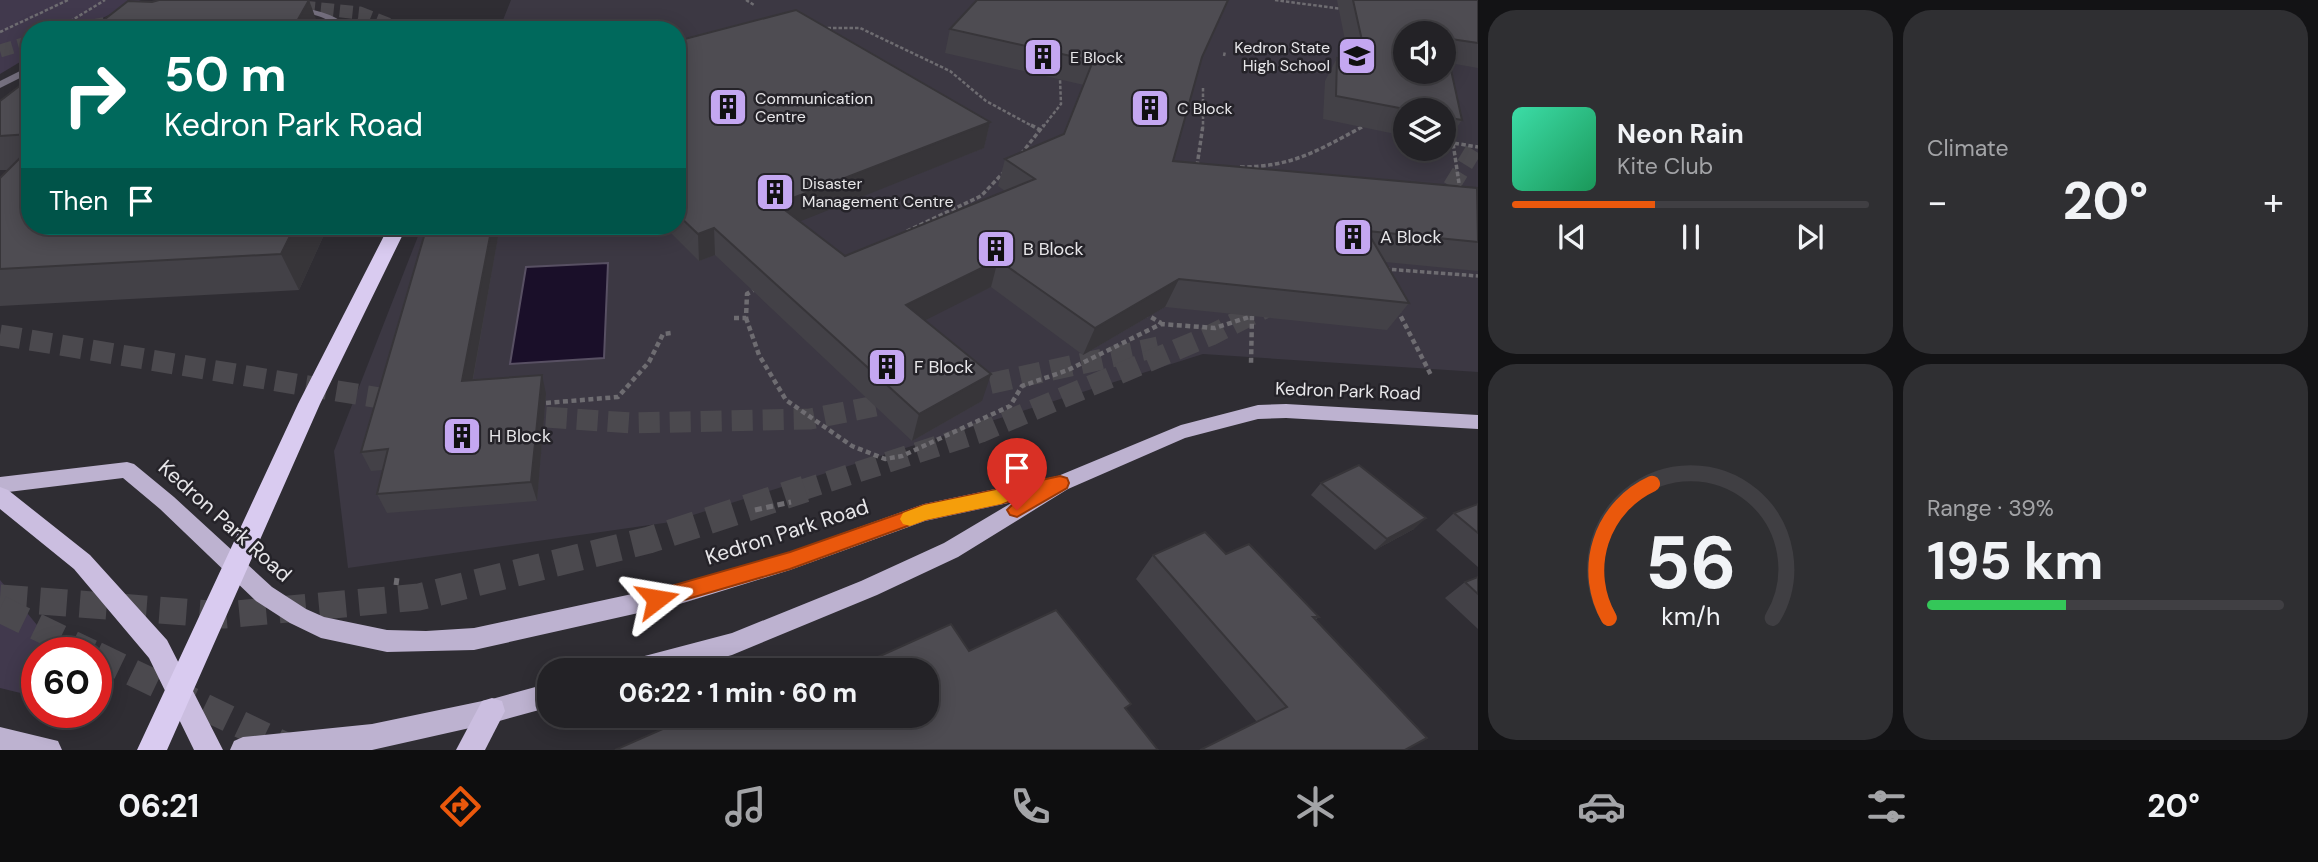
<!DOCTYPE html>
<html lang="en">
<head>
<meta charset="utf-8">
<style>
  :root { --surface:#232226; --page:#2f2f32; --text:#f1f3f6; --muted:#a3a4a7; --line:#403f43; --accent:#ea580c }
  body { margin:0; font-family:"DM Sans",sans-serif; background:var(--page); color:var(--text); height:100vh; display:flex; flex-direction:column; font-size:26px; white-space:nowrap }
  * { box-sizing:border-box; margin:0 }
  p { font-size:23px; color:var(--muted) }
  .icon { flex:none; width:38px; height:38px; fill:none; stroke:currentColor; stroke-width:2; stroke-linecap:round; stroke-linejoin:round }
  .map { position:relative; flex:1; overflow:hidden }
  .side { display:flex; flex-direction:column; gap:10px; padding:10px; background:#131315; width:840px }
  .side>* { flex:none }
  .guide { position:absolute; left:21px; top:21px; width:665px; height:214px; border-radius:28px; box-shadow:0 4px 18px #0003,0 0 0 2px var(--line); background:#00695c; color:#fff; overflow:hidden }
  .fabs { position:absolute; left:1393px; top:21px; display:grid; gap:14px }
  .fabs a { display:grid; place-items:center; width:63px; height:63px; border-radius:50%; background:var(--surface); box-shadow:0 4px 18px #0003,0 0 0 2px var(--line); font-size:35px }
  .speed { position:absolute; left:21px; top:637px; display:flex; gap:14px; font-size:35px; font-weight:700; text-align:center }
  .speed>* { display:grid; place-content:center; width:91px; height:91px; border-radius:50%; background:var(--surface); box-shadow:0 4px 18px #0003,0 0 0 2px var(--line); line-height:1 }
  .speed .limit { border:10px solid #d22; background:#fff; color:#111 }
  .pin { position:absolute; display:grid; place-items:center; width:60px; height:60px; color:#fff; margin:-72px -30px; border-radius:50% 50% 50% 0; rotate:-45deg; box-shadow:0 0 7px #0007 }
  .pin .icon { rotate:45deg }
  .me { position:absolute; width:77px; margin:-38px; rotate:76deg; stroke-linejoin:round; filter:drop-shadow(0 0 5px #0008) }
  .turn { display:flex; align-items:center; gap:24px; height:147px; padding:0 28px; font-size:32px }
  .turn .icon { width:91px; height:91px; stroke-width:2.5 }
  .turn b { display:block; font-size:49px; line-height:60px }
  .then { display:flex; align-items:center; height:66px; padding:0 28px; background:#0003; gap:14px; font-size:26px }
  .big { font-size:52px; font-weight:800; line-height:1.1 }
  .side .tile { flex:1; display:flex; flex-direction:column; justify-content:center; gap:10px; min-width:0; padding:0 24px; border-radius:28px; background:var(--page) }
  .side .dial { align-items:center; gap:0 }
  .dial svg { height:182px; overflow:visible; fill:none; stroke:var(--line); stroke-width:7; stroke-linecap:round; text-anchor:middle }
  .dial text { fill:var(--text); stroke:none }
  .song { display:flex; align-items:center; gap:21px }
  .cover { width:84px; height:84px; border-radius:10px; background:linear-gradient(135deg,hsl(160 70% 55%),hsl(150 70% 35%)) }
  .played { height:7px; border-radius:4px; background:linear-gradient(90deg,var(--accent) 40%,var(--line) 40%) }
  .keys { display:flex; justify-content:space-around; direction:ltr }
  .heat { display:flex; justify-content:space-between; align-items:center; font-size:38px; direction:ltr }
  .charge { height:10px; border-radius:5px; background:linear-gradient(90deg,#34c759 39%,var(--line) 0) }
  .side .tiles { flex:1; display:grid; gap:10px; grid-template-columns:repeat(2,1fr) }
  .trip { position:absolute; left:537px; top:658px; width:402px; height:70px; border-radius:28px; background:var(--surface); box-shadow:0 4px 18px #0003,0 0 0 2px var(--line); font-weight:800; line-height:70px; text-align:center }
  .dock { display:flex; height:112px; justify-content:space-around; align-items:center; background:#0e0e0f; color:var(--muted) }
  .dock .icon { width:49px; height:49px }
  .dock .current { color:var(--accent) }
  .dock b { font-size:32px; color:var(--text) }
  main { display:flex; flex:1; min-height:0 }
  .map>svg:first-child { display:block }
</style>
</head>
<body>
<main>
<div class="map">
<svg width="1478" height="750" viewBox="0 0 1478 750">
  <rect width="100%" height="100%" fill="#2f2d33"/>
  <path fill="#3c3843" fill-rule="evenodd" d="M 511,0 L 1478,0 L 1478,372 L 1203,354 L 671,522 L 348,568 L 334,451 L 422,226 L 677,226 L 677,30 L 499,30 ZM 1405,33 L 1444,33 L 1444,72 L 1405,72 ZM 1405,110 L 1444,110 L 1444,149 L 1405,149 Z"/>
  <g fill="#41394d">
    <polygon points="0,0 141,0 77,30 30,30 30,56 0,74"/>
    <polygon points="0,580 60,653 37,653 37,697 0,688"/>
  </g>
  <polygon fill="#1a0f29" stroke="#585063" stroke-width="2" points="608,263 604,358 510,364 526,267"/>
  <g fill="none" stroke-linecap="round" stroke-linejoin="round">
    <g stroke="#4b494e" stroke-width="13" stroke-dasharray="13 6" stroke-linecap="butt">
      <polyline points="283,5 360,13 403,30"/>
      <polyline points="73,30 126,19"/>
      <polyline points="0,51 30,42"/>
    </g>
    <polyline stroke="#4b494e" stroke-width="17" stroke-dasharray="17 9" stroke-linecap="butt" points="1431,203 1451,187 1478,143"/>
    <g stroke="#4b494e" stroke-width="21" stroke-dasharray="21 10" stroke-linecap="butt">
      <polyline points="0,335 404,402"/>
      <polyline points="960,390 1158,347"/>
      <polyline points="515,415 631,423 810,419 901,401"/>
      <polyline points="799,491 981,432 1211,335 1275,303"/>
    </g>
    <g stroke="#4b494e" stroke-width="27" stroke-dasharray="27 13" stroke-linecap="butt">
      <polyline points="0,598 224,615 419,597 649,540 805,489"/>
      <polyline points="0,609 91,653"/>
      <polyline points="96,655 294,750"/>
    </g>
    <g stroke="#6e6c71" stroke-width="2.5" stroke-dasharray="3.5 2" stroke-linecap="butt">
      <polyline points="746,0 754,5"/>
      <polyline points="1275,0 1342,9"/>
      <polyline points="822,28 860,28 950,71 986,101 1034,127"/>
      <polyline points="56,30 105,0"/>
      <polyline points="0,32 68,0"/>
      <polyline points="1224,56 1225,51"/>
      <polyline points="1203,88 1203,127"/>
      <polyline points="1043,127 1061,104 1060,79"/>
    </g>
    <g stroke="#6e6c71" stroke-width="3.5" stroke-dasharray="4.5 2.5" stroke-linecap="butt">
      <polyline points="1031,125 1042,131"/>
      <polyline points="1021,154 1044,125"/>
      <polyline points="1197,166 1203,125"/>
      <path d="M 1240,167 C 1292,167 1317,151 1362,127"/>
      <polyline points="1460,190 1453,143 1478,147"/>
      <polyline points="907,231 981,196 1003,173"/>
      <polyline points="1385,269 1478,276"/>
    </g>
    <g stroke="#6e6c71" stroke-width="4.5" stroke-dasharray="5 3.5" stroke-linecap="butt">
      <polyline points="1397,309 1432,377"/>
      <polyline points="1144,313 1161,323"/>
      <polyline points="734,318 746,318 747,294 757,288"/>
      <polyline points="746,318 759,355 786,400 852,446 885,459 902,456 1010,406 1022,386 1068,370 1161,324 1215,328 1252,316 1251,364"/>
      <polyline points="546,403 618,397 649,362 663,334 671,333"/>
    </g>
    <g stroke="#6e6c71" stroke-width="5" stroke-dasharray="7 4.5" stroke-linecap="butt">
      <polyline points="755,510 791,502"/>
      <polyline points="396,585 397,578"/>
    </g>
    <g fill="#75707f" fill-rule="evenodd">
      <path d="M 295,8 C 316,9 336,14 352,30 C 340,30 332,21 321,17 C 311,13 302,13 292,12 L 291,10 Z"/>
      <polygon points="30,66 30,73 0,88 0,81"/>
    </g>
    <g fill="#bdb2d0" fill-rule="evenodd">
      <polygon points="1286,404 1478,415 1478,429 1286,418 1258,419 1185,438 1068,489 958,557 877,595 732,655 677,670 625,670 629,662 637,658 732,633 861,581 944,543 1013,502 925,521 790,570 683,603 474,650 387,652 321,638 290,623 256,601 160,509 123,478 0,493 0,477 127,462 134,464 174,497 272,587 306,609 324,617 387,630 426,631 474,628 683,583 790,552 924,504 1058,476 1181,425 1258,405"/>
      <polygon points="550,683 550,707 492,723 372,750 230,750 234,741 243,737 372,724 492,699"/>
      <polygon points="0,727 58,741 62,750 0,750"/>
    </g>
    <g fill="#cbbee0" fill-rule="evenodd">
      <polygon points="0,487 8,490 90,555 167,640 223,750 194,750 149,658 74,569 0,509"/>
      <polygon points="492,698 502,701 505,711 485,750 456,750 482,701"/>
    </g>
    <polygon fill="#d9cbf0" fill-rule="evenodd" points="389,226 407,226 320,404 167,750 137,750 298,404"/>
  </g>
  <g fill="#434147">
    <polygon points="1337,0 1478,0 1478,68 1450,63 1462,120 1445,144 1444,144 1444,110 1405,110 1405,136 1323,119 1325,81 1337,58 1349,60"/>
    <polygon points="950,29 1201,60 1173,161 1478,242 1478,271 1385,262 1409,303 1387,330 1165,307 1083,355 991,287 924,320 982,401 912,441 715,255 699,261 664,226 677,226 677,41 990,122 984,148 799,221 845,256 1005,191 998,186 1005,159 1064,134 1084,85 945,53"/>
    <polygon points="30,78 30,226 328,226 299,290 0,306 0,178 8,170 0,170 0,101"/>
    <polygon points="427,226 576,226 575,232 498,237 473,380 546,394 537,501 387,513 377,494 383,470 371,471 361,452"/>
    <polygon points="1321,483 1414,529 1375,550 1311,495"/>
    <polygon points="1478,504 1478,567 1436,530 1454,513"/>
    <polygon points="1226,554 1319,617 1315,620 1407,750 1257,722 1136,579 1153,555"/>
    <polygon points="1478,577 1478,629 1445,598 1465,582"/>
  </g>
  <g fill="#373539">
    <polygon points="309,0 320,30 292,30"/>
    <polygon points="990,122 984,148 776,231 777,204"/>
    <polygon points="295,226 328,226 299,290 281,254"/>
    <polygon points="492,226 495,226 498,237 469,400 462,381"/>
    <polygon points="714,228 715,255 699,261 698,234"/>
    <polygon points="998,260 991,287 900,333 906,305"/>
    <polygon points="1179,279 1165,307 1083,355 1095,328"/>
    <polygon points="991,374 982,401 912,441 919,414"/>
    <polygon points="542,375 546,394 537,501 531,482"/>
    <polygon points="1426,518 1414,529 1375,550 1387,539"/>
  </g>
  <g fill="#4e4c52" stroke="#373539" stroke-width="2" fill-rule="evenodd">
    <polygon points="159,0 309,0 292,30 91,30 128,1 152,2"/>
    <polygon points="977,0 1228,0 1202,57 1173,161 1477,188 1478,242 1367,231 1409,303 1179,279 1095,328 998,260 906,305 991,374 919,414 714,228 698,234 677,214 677,41 796,10 990,122 777,204 845,256 1035,179 1005,159 1064,134 1093,61 950,29"/>
    <path d="M 1353,0 L 1478,0 L 1478,43 L 1444,38 L 1462,120 L 1444,117 L 1444,110 L 1410,110 L 1336,96 L 1337,58 L 1367,63 ZM 1405,33 L 1444,33 L 1444,72 L 1405,72 Z"/>
    <polygon points="30,78 30,134 0,136 0,101"/>
    <polygon points="30,148 30,226 295,226 281,254 0,269 0,178"/>
    <polygon points="427,226 492,226 462,381 542,375 531,482 377,494 388,449 361,452"/>
    <polygon points="1359,465 1426,518 1387,539 1321,483"/>
    <polygon points="1478,504 1478,533 1454,513"/>
    <polygon points="1205,532 1226,554 1249,544 1319,617 1313,617 1427,738 1405,750 1200,750 1287,707 1153,555"/>
    <polygon points="1478,577 1478,594 1465,582"/>
    <polygon points="1056,610 1131,704 1125,708 1158,750 615,750 672,725 669,717 671,716 928,716 928,670 849,670 951,624 969,651"/>
  </g>
  <polygon fill="#ea580c" stroke="#983908" stroke-width="2" points="1060,476 1067,478 1069,483 1067,488 1017,517 1010,515 1007,510 1017,500 924,520 790,569 657,608 650,605 647,599 650,592 790,552 924,505"/>
  <polygon fill="#f59e0b" points="1001,489 1008,491 1010,496 1008,501 1001,504 926,520 910,526 903,524 900,519 903,513 924,505"/>
  <defs>
    <g id="school-square" transform="scale(2.0125)"><rect x="-9" y="-9" width="18" height="18" rx="4" fill="#c4a7f1" stroke="#252329"/><path d="M0-5L7-2L0 1L-7-2ZM-4 1L0 2.5L4 1V4Q0 6-4 4Z" fill="#111"/></g>
    <g id="building-square" transform="scale(2.0125)"><rect x="-9" y="-9" width="18" height="18" rx="4" fill="#c4a7f1" stroke="#252329"/><path d="M-4-6H4V6H1V3H-1V6H-4ZM-2.5-4.3h1.7v1.8h-1.7ZM.8-4.3h1.7v1.8H.8ZM-2.5-1h1.7V.8h-1.7ZM.8-1h1.7V.8H.8Z" fill="#111"/></g>
  </defs>
  <g fill-rule="evenodd">
    <use href="#school-square" x="1357" y="56"/>
    <use href="#building-square" x="1043" y="57"/>
    <use href="#building-square" x="728" y="107"/>
    <use href="#building-square" x="1150" y="108"/>
    <use href="#building-square" x="775" y="192"/>
    <use href="#building-square" x="1353" y="237"/>
    <use href="#building-square" x="996" y="249"/>
    <use href="#building-square" x="887" y="367"/>
    <use href="#building-square" x="462" y="436"/>
  </g>
  <g text-anchor="middle" dominant-baseline="central" stroke-width="5" stroke-linejoin="round" paint-order="stroke">
    <g font-size="16" fill="#e7e6e9" stroke="#252329" text-anchor="start">
      <text x="1330" y="47" text-anchor="end">Kedron State<tspan x="1330" dy="18">High School</tspan></text>
      <text x="1070" y="57">E Block</text>
      <text x="755" y="98">Communication<tspan x="755" dy="18">Centre</tspan></text>
      <text x="1177" y="108">C Block</text>
      <text x="802" y="183">Disaster<tspan x="802" dy="18">Management Centre</tspan></text>
    </g>
    <g font-size="18" fill="#e7e6e9" stroke="#252329" text-anchor="start">
      <text x="1380" y="237">A Block</text>
      <text x="1023" y="249">B Block</text>
      <text x="914" y="367">F Block</text>
      <text x="489" y="436">H Block</text>
    </g>
    <g font-size="18" fill="#e7e6e9" stroke="#252329">
      <text transform="translate(1348 391) rotate(2)">Kedron Park Road</text>
    </g>
    <g font-size="21" fill="#e7e6e9" stroke="#252329">
      <text transform="translate(225 521) rotate(42)">Kedron Park Road</text>
      <text transform="translate(787 532) rotate(-18)">Kedron Park Road</text>
    </g>
  </g>
</svg>
<div class="fabs">
<a><svg class="icon" aria-label="sound" viewBox="0 0 24 24"><path d="M4 9h4l5-4v14l-5-4H4zM17 9q2 3 0 6"/></svg></a>
<a><svg class="icon" aria-label="layers" viewBox="0 0 24 24"><path d="M12 4l9 5-9 5-9-5zM3 14l9 5 9-5"/></svg></a>
</div>
<div class="speed"><div class="limit">60</div></div>
<div class="pin" style="left:1017px;top:510px;background:#d93025"><svg class="icon" aria-label="arrive" viewBox="0 0 24 24"><path d="M6 21V4h12l-3 4 3 4H6"/></svg></div>
<svg class="me" style="left:657px;top:599px" viewBox="-20 -20 40 40"><path d="M0-17L14 15 0 8-14 15z" fill="#ea580c" stroke="#fff" stroke-width="4"/></svg>
<div class="trip">06:22 · 1 min · 60 m</div>
<div class="guide">
<div class="turn"><svg class="icon" aria-label="right" viewBox="0 0 24 24"><path d="M7 20v-9h11M14 6l5 5-5 5"/></svg><div><b>50 m</b>Kedron Park Road</div></div>
<div class="then">Then<svg class="icon" aria-label="arrive" viewBox="0 0 24 24"><path d="M6 21V4h12l-3 4 3 4H6"/></svg></div>
</div>
</div>
<section class="side">
<div class="tiles">
<div class="tile">
<div class="song"><i class="cover"></i><div><b>Neon Rain</b><p>Kite Club</p></div></div>
<div class="played"></div>
<div class="keys"><svg class="icon" aria-label="previous" viewBox="0 0 24 24"><path d="M18 5L8 12l10 7zM5 5v14"/></svg><svg class="icon" aria-label="pause" viewBox="0 0 24 24"><path d="M8 5v14M16 5v14"/></svg><svg class="icon" aria-label="next" viewBox="0 0 24 24"><path d="M6 5l10 7-10 7zM19 5v14"/></svg></div>
</div>
<div class="tile"><p>Climate</p>
<div class="heat"><a>−</a><b class="big">20°</b><a>+</a></div>
</div>
<div class="tile dial"><svg viewBox="0 0 100 80">
<path d="M14 69A42 42 0 1 1 86 69"/>
<path d="M14 69A42 42 0 0 1 33 10" stroke="#ea580c"/>
<text x="50" y="56" font-size="32" font-weight="700">56</text>
<text x="50" y="72" font-size="11">km/h</text>
</svg></div>
<div class="tile"><p>Range · 39%</p><b class="big">195 km</b><div class="charge"></div></div>
</div>
</section>
</main>
<nav class="dock">
<b>06:21</b>
<svg class="icon current" aria-label="directions" viewBox="0 0 24 24"><path d="M12 3l9 9-9 9-9-9zM9 14v-3h6M13 9l2 2-2 2"/></svg>
<svg class="icon" aria-label="music" viewBox="0 0 24 24"><path d="M9 18V5l10-2v13"/><circle cx="6" cy="18" r="3"/><circle cx="16" cy="16" r="3"/></svg>
<svg class="icon" aria-label="phone" viewBox="0 0 24 24"><path d="M5 4h4l2 5-3 2q2 4 5 5l2-3 5 2v4C11 20 4 13 5 4z"/></svg>
<svg class="icon" aria-label="climate" viewBox="0 0 24 24"><path d="M12 3v18M4 7l16 10M4 17L20 7"/></svg>
<svg class="icon" aria-label="car" viewBox="0 0 24 24"><path d="M5 17H2v-5l4-1 3-4h7l3 4 3 1v5h-3M9 17h6M6 11h13"/><circle cx="7" cy="17" r="2"/><circle cx="17" cy="17" r="2"/></svg>
<svg class="icon" aria-label="filters" viewBox="0 0 24 24"><path d="M4 7h16M4 17h16"/><circle cx="9" cy="7" r="2"/><circle cx="15" cy="17" r="2"/></svg>
<b>20°</b>
</nav>
</body>
</html>
